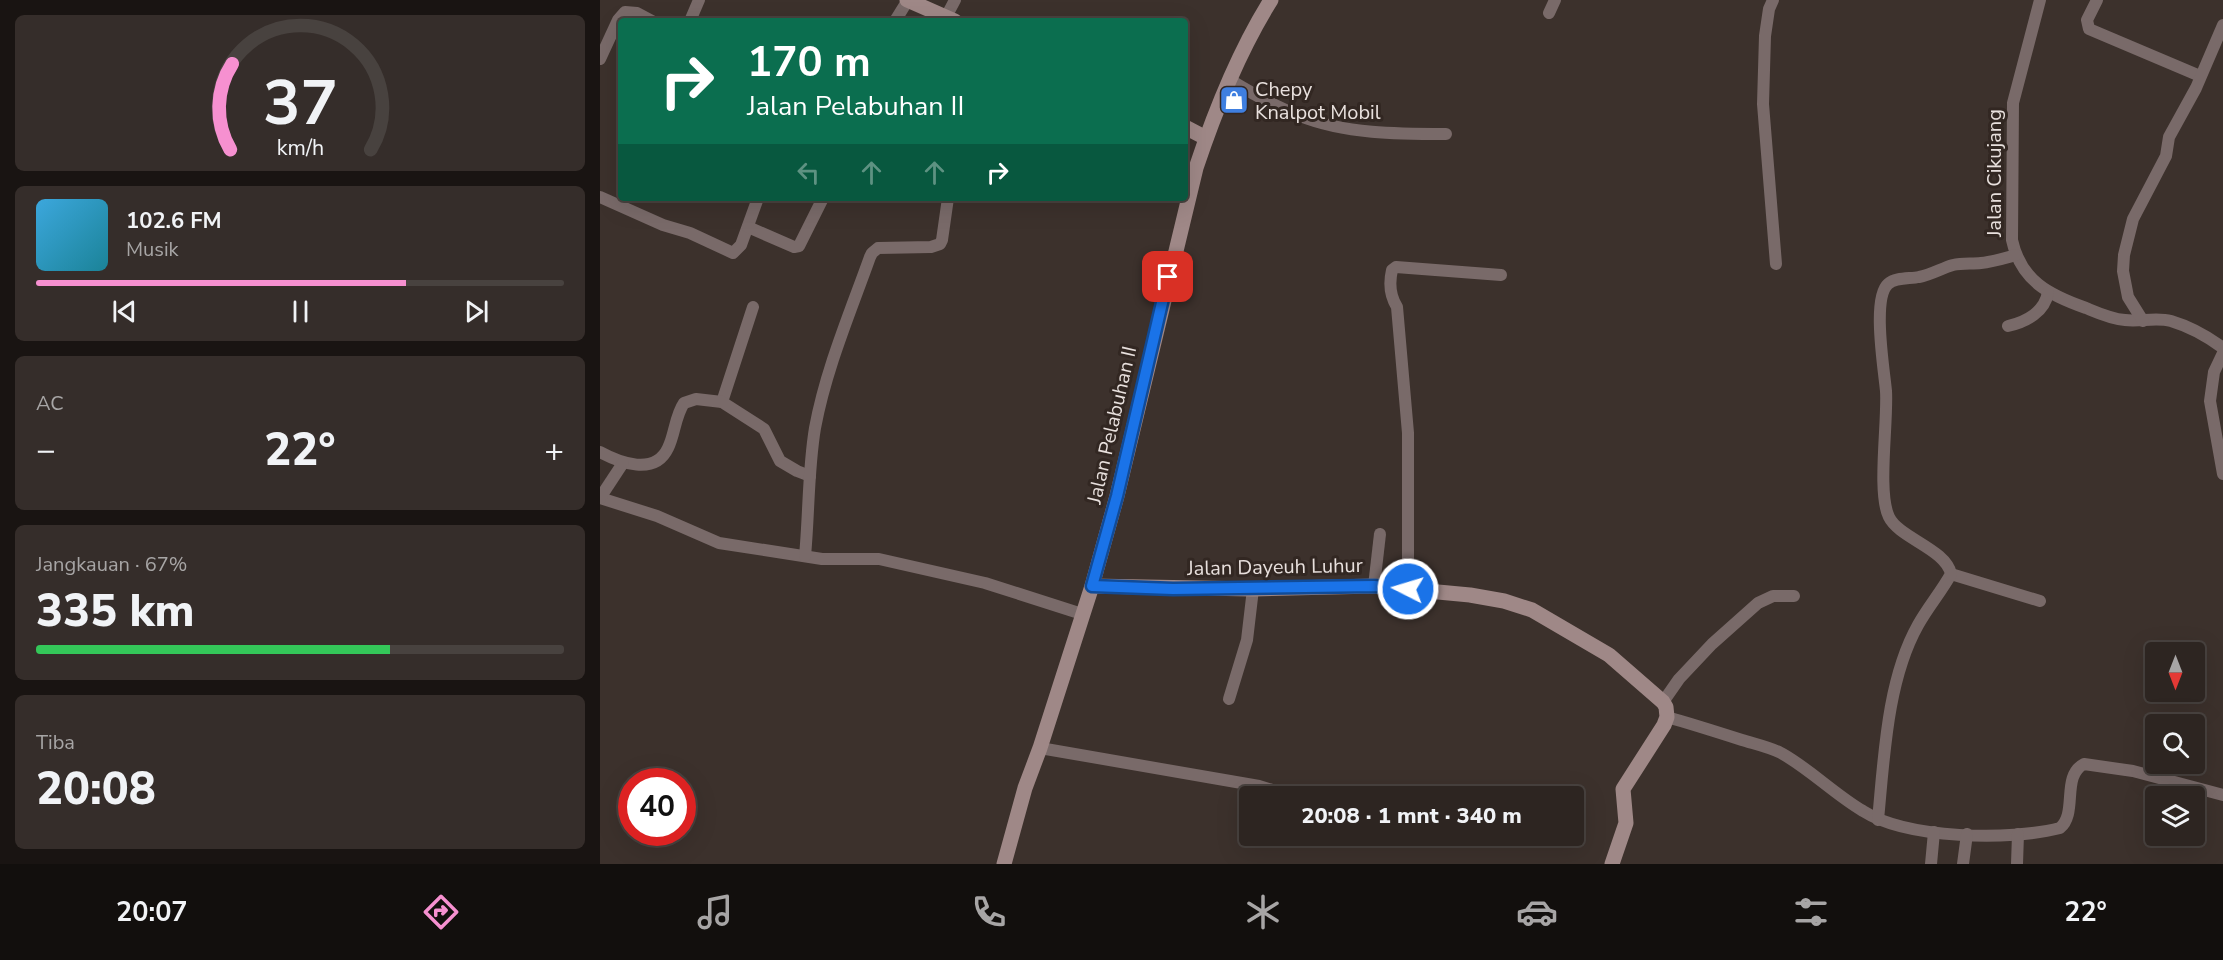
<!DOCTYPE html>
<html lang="id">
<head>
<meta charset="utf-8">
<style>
  :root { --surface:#2d2521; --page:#352d2a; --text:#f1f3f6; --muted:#a7a5a5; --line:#48423f; --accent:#f690d0 }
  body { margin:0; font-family:"Nunito Sans",sans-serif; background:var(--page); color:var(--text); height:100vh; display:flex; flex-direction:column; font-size:22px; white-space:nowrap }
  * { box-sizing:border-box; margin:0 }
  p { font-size:20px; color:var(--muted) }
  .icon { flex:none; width:33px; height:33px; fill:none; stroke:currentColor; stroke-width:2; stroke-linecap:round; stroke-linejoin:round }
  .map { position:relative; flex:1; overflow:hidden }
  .sheet { display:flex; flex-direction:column; gap:15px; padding:15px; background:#191412; width:600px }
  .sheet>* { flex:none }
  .guide { position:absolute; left:18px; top:18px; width:570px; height:183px; border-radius:6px; box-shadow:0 6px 24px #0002,0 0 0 2px var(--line); background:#0b6e4f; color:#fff; overflow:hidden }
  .needle { width:39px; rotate:180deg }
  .controls { position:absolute; left:1545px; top:642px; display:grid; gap:12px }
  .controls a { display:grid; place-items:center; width:60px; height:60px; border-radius:6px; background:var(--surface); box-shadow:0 6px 24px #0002,0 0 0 2px var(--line); font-size:30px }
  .speed { position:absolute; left:18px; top:768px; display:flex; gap:12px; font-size:30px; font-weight:700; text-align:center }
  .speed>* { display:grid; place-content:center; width:78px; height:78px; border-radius:50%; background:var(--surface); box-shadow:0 6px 24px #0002,0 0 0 2px var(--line); line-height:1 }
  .speed .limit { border:9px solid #d22; background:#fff; color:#111 }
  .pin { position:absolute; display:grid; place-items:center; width:51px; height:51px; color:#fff; margin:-26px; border-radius:12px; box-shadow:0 3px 9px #0006 }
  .me { position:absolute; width:66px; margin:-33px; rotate:275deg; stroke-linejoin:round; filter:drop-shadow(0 0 4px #0008) }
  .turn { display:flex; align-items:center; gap:21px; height:126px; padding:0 30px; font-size:27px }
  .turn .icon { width:78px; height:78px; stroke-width:2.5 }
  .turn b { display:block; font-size:42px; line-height:51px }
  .lanes { display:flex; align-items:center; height:57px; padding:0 30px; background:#0003; justify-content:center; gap:30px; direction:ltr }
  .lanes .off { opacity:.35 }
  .big { font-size:45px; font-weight:800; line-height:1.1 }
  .sheet .tile { flex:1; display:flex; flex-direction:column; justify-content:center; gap:9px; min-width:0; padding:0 21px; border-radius:9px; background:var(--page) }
  .sheet .dial { align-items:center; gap:0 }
  .dial svg { height:156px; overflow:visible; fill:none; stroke:var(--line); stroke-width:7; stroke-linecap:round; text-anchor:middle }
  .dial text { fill:var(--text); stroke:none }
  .song { display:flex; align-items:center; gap:18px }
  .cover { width:72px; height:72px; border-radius:9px; background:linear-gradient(135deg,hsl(200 70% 55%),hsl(190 70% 35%)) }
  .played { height:6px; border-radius:3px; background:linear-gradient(90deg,var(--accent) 70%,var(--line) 70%) }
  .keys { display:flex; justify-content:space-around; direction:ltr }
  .heat { display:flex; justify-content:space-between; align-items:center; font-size:33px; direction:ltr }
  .charge { height:9px; border-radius:4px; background:linear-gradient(90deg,#34c759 67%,var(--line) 0) }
  .trip { position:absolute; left:639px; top:786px; width:345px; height:60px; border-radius:6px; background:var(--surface); box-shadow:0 6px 24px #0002,0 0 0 2px var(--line); font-weight:800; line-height:60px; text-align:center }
  .tabs { display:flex; height:96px; justify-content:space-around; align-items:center; background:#120f0d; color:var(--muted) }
  .tabs .icon { width:42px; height:42px }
  .tabs .on { color:var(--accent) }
  .tabs b { font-size:27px; color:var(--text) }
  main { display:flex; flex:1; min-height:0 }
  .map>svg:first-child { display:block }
</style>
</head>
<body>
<main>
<section class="sheet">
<div class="tile dial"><svg viewBox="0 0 100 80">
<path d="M14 69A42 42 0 1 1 86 69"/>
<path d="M14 69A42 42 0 0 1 15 25" stroke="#f690d0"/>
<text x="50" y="56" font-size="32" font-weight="700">37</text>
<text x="50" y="72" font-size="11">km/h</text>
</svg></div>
<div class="tile">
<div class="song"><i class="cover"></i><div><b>102.6 FM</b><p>Musik</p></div></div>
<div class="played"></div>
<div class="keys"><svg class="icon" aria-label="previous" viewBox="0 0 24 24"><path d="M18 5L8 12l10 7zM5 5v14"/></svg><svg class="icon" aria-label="pause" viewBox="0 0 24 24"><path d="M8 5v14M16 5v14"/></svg><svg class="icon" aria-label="next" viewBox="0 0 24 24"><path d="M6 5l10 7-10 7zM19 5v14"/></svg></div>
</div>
<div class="tile"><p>AC</p>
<div class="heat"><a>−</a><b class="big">22°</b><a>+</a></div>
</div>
<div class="tile"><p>Jangkauan · 67%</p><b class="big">335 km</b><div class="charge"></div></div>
<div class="tile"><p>Tiba</p><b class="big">20:08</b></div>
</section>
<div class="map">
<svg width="1623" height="864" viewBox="0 0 1623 864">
  <rect width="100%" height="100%" fill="#3c312c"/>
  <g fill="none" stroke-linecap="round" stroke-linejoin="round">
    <g stroke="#796a69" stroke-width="12">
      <polyline points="1173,0 1169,9 1165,36 1163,104 1176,264"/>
      <path d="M 1440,0 L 1413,103 L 1412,240 C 1421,281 1449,295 1486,308 C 1498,313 1511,319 1525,320 C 1540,322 1556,317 1571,321 C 1591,327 1607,336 1623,348"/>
      <polyline points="1497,0 1487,20 1489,29 1600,76"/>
      <polyline points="949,13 955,0"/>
      <polyline points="346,17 355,0"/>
      <polyline points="90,21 99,0"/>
      <polyline points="295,21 308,0"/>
      <polyline points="0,59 18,20 25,12 37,13 52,21"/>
      <path d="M 630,80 C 653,94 676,107 700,116 C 745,134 798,134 846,134"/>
      <polyline points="0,197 63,225 90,233 133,253 141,245 158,198"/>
      <polyline points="148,227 194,247 199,246 223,198"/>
      <polyline points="1543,321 1528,297 1523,271 1524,255 1533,219 1566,156 1569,137 1596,88 1623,25"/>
      <path d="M 1408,326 C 1426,322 1445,312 1448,292"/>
      <polyline points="1623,353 1614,372 1610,401 1623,474"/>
      <polyline points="122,402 153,307"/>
      <path d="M 0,452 C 20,463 55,476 68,448 C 75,434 75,416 84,403 L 96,399 L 122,402 L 164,429 L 180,461 L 197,471 L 210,476"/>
      <polyline points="0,498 57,516 119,543 222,559 279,559 385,583 482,614"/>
      <polyline points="0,498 23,463"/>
      <path d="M 205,556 C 209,514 208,470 215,428 C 226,369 250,313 270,257 L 272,253 L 278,248 L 331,247 L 340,244 L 342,240 L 348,198"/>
      <polyline points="1351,574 1440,601"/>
      <polyline points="774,586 780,534"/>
      <path d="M 808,589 L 808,433 L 797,307 C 790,296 789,283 792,270 L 796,267 L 901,275"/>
      <polyline points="629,699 647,640 653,589"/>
      <polyline points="1063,702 1079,679 1112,644 1158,603 1173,596 1194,596"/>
      <path d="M 1067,717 C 1092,724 1117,732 1142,740 C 1155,744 1169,747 1181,753 C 1210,769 1234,794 1263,811 C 1307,839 1410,841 1460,828 C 1478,813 1461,776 1484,764 L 1533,771 L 1623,795"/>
      <polyline points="440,748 659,786 692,796"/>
      <path d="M 1278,820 C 1284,758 1287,680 1318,625 C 1328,607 1341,592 1351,574 C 1346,549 1299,538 1289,517 C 1277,493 1288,422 1286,391 C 1284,369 1272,298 1288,284 C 1296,277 1310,279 1319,277 C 1331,275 1342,268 1353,265 C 1362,263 1372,264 1381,263 C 1392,262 1405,258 1416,255"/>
      <polyline points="786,836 788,836"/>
      <polyline points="1331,864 1334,832"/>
      <polyline points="1363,864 1367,834"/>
      <polyline points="1417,864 1418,834"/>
    </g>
    <g stroke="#9f8887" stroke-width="15">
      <polyline points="307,0 355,21"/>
      <polyline points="585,127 606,138"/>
      <polyline points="492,586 653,589 774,586 870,595 904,601 932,610 1009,655 1063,702 1066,707 1067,717 1064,725 1023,789 1026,823 1012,864"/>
      <path d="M 404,864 L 425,788 L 440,748 L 492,586 L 517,496 L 596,168 C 615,111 639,51 671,0"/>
    </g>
  </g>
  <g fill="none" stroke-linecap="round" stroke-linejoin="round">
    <g stroke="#114b97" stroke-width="15">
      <polyline id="route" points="568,277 517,496 492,586 573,589 774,586 808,589"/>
    </g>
    <use href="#route" stroke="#1a73e8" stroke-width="10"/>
  </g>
  <defs>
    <g id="shop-square" transform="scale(1.5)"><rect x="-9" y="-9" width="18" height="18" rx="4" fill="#3f7fe0" stroke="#322722"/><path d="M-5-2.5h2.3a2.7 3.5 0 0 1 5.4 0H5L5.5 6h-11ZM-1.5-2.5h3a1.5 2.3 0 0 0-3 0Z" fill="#fff"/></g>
  </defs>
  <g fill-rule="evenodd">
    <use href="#shop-square" x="634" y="100"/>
  </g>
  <g text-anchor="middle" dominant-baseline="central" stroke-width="6" stroke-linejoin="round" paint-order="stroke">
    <g font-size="20" fill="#e8e0dd" stroke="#322722" text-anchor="start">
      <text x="655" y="89">Chepy<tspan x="655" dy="23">Knalpot Mobil</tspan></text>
    </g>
    <g font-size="20" fill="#e8e0dd" stroke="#322722">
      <text transform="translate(1394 173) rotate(-90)">Jalan Cikujang</text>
      <text transform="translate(512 425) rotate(-77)">Jalan Pelabuhan II</text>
      <text transform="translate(675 567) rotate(-1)">Jalan Dayeuh Luhur</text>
    </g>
  </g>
</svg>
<div class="controls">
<a><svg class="needle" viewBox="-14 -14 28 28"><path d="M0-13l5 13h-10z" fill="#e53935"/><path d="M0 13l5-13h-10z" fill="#a7a5a5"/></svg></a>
<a><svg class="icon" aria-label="search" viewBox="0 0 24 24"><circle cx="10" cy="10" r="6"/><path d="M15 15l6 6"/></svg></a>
<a><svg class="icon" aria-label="layers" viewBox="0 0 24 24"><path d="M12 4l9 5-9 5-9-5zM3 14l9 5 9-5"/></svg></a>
</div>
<div class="speed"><div class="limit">40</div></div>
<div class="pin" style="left:568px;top:277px;background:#d93025"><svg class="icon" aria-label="arrive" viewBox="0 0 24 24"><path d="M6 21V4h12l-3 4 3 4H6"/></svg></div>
<svg class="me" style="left:808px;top:589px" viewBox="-20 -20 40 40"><circle r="17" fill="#1a73e8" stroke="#fff" stroke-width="3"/><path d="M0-11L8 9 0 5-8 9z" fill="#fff"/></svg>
<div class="trip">20:08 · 1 mnt · 340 m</div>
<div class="guide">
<div class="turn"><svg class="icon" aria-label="right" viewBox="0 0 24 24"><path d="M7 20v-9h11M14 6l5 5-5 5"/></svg><div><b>170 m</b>Jalan Pelabuhan II</div></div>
<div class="lanes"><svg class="icon off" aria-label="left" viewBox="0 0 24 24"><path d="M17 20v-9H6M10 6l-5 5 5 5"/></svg><svg class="icon off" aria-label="ahead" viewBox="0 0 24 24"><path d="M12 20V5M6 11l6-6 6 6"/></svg><svg class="icon off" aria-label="ahead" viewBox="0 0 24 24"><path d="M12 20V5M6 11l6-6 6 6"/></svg><svg class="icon" aria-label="right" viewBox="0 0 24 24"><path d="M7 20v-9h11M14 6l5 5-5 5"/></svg></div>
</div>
</div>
</main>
<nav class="tabs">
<b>20:07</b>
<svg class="icon on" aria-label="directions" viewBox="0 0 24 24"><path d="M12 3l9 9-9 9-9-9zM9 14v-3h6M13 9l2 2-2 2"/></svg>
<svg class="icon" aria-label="music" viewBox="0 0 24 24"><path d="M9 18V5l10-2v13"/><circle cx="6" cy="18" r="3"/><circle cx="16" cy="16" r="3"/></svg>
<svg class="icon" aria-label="phone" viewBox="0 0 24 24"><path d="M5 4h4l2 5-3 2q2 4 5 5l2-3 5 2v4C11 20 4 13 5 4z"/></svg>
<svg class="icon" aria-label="climate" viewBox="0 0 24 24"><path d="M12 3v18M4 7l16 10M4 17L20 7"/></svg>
<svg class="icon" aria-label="car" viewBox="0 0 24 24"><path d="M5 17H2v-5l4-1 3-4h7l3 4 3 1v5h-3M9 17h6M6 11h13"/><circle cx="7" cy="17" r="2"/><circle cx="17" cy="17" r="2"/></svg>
<svg class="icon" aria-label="filters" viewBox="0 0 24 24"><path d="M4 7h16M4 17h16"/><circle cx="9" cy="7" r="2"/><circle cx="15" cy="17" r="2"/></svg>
<b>22°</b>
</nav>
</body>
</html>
